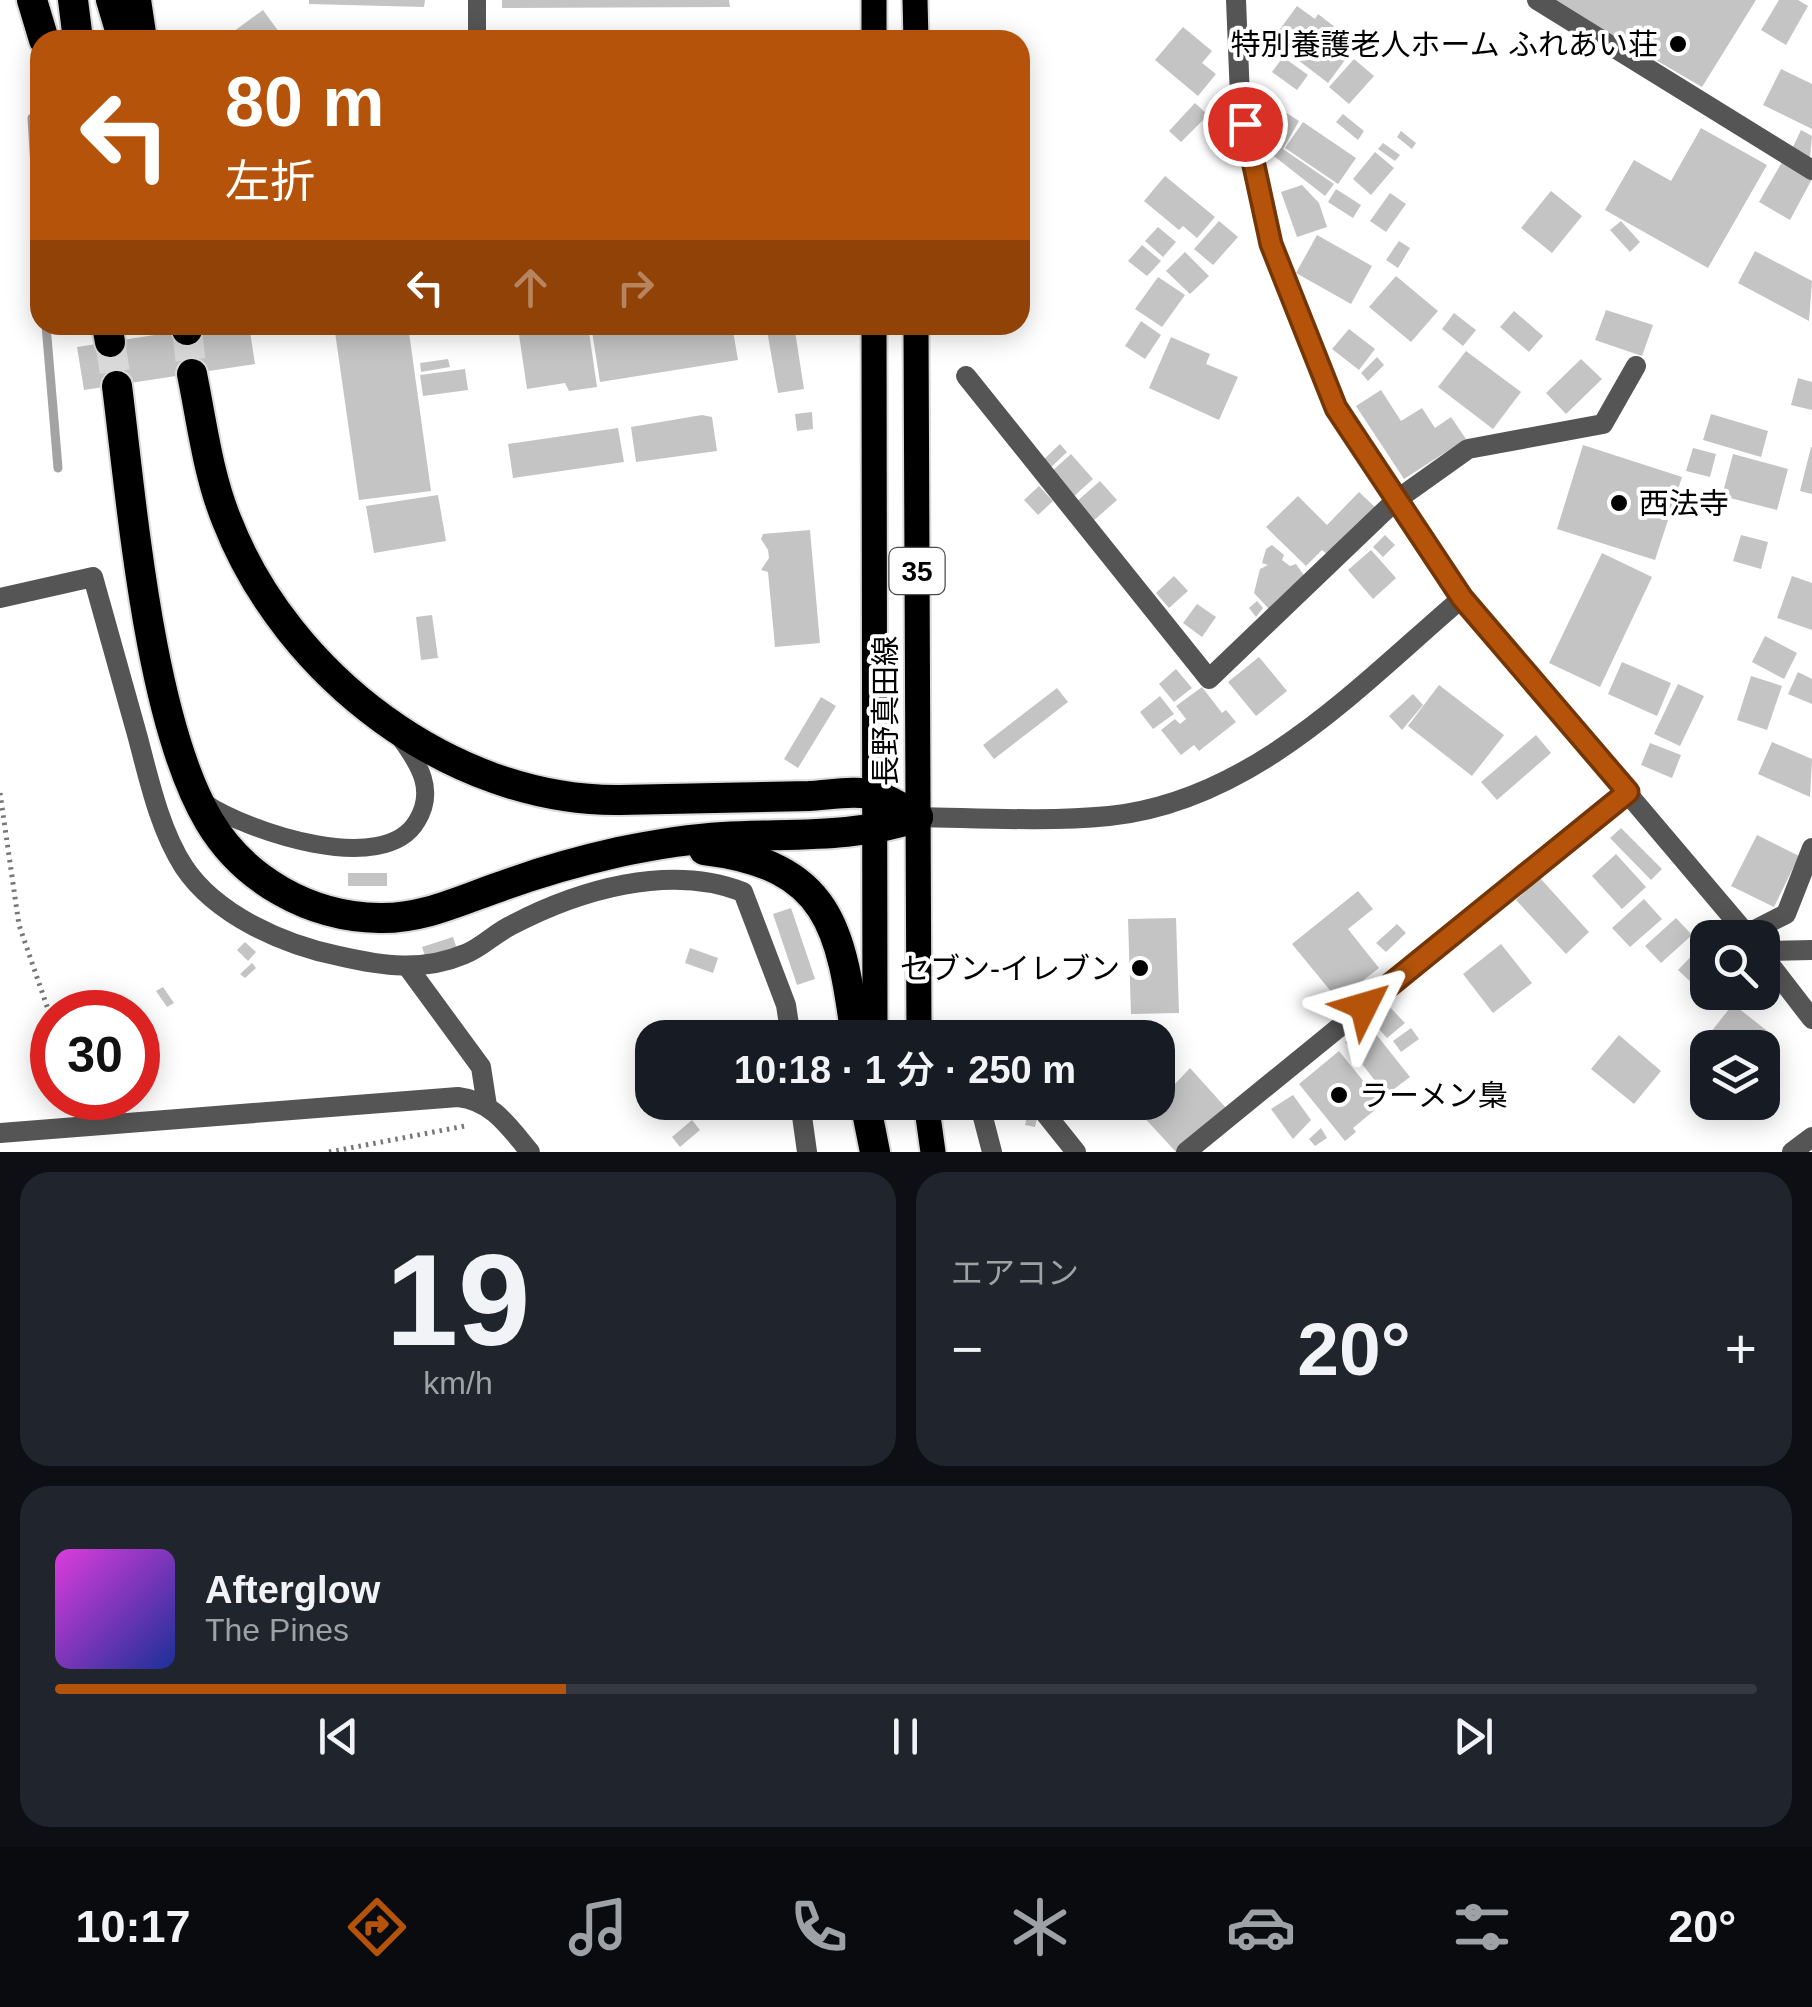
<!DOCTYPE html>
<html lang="ja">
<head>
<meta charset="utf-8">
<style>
  :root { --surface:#171b24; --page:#20242c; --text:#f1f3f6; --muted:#9ea1a6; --line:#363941; --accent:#b45309 }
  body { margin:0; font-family:Arial,"Noto Sans JP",sans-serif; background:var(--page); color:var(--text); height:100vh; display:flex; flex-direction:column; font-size:38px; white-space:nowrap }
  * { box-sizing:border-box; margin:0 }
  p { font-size:32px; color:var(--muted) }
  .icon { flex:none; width:55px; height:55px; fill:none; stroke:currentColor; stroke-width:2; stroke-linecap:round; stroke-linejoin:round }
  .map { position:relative; height:1152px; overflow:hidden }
  .details { display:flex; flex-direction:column; gap:20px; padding:20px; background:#0d0f14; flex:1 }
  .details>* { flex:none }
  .top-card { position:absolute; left:30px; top:30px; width:1000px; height:305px; border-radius:30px; box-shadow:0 5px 25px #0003; background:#b45309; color:#fff; overflow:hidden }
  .fabs { position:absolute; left:1690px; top:920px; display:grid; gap:20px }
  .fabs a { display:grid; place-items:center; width:90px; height:90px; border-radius:20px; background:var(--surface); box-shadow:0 5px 25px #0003; font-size:50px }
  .speed { position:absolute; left:30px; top:990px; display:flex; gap:20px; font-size:50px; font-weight:700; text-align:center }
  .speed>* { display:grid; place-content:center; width:130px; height:130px; border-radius:50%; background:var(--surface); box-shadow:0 5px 25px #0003; line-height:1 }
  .speed .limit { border:15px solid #d22; background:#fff; color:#111 }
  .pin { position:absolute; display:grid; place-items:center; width:85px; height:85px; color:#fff; margin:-42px; border:5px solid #fff; border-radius:50%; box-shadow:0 2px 10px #0007 }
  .me { position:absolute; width:110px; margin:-55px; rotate:50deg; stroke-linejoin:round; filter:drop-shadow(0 0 8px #0008) }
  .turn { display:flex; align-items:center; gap:35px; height:210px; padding:0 30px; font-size:45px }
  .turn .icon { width:130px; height:130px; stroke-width:2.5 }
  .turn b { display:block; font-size:70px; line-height:85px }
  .lanes { display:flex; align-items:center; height:95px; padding:0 30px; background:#0003; justify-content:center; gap:50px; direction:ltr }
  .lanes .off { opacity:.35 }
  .big { font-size:75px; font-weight:600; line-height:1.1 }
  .details .card { flex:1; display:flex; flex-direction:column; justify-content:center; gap:15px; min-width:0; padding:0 35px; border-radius:30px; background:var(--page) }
  .details .dial { align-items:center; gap:0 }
  .dial b { font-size:130px; line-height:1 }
  .song { display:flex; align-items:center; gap:30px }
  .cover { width:120px; height:120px; border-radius:15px; background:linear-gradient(135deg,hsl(300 70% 55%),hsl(230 70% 35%)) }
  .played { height:10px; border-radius:5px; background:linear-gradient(90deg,var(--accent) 30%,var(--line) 30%) }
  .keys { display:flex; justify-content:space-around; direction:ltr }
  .heat { display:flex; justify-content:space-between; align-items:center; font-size:55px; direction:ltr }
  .details .tiles { flex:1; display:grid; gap:20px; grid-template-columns:1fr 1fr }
  .card:last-child { grid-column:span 2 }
  .trip { position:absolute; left:635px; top:1020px; width:540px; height:100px; border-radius:30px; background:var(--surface); box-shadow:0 5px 25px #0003; font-weight:600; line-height:100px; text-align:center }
  .tabs { display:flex; height:160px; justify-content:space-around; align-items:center; background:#090b0e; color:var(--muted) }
  .tabs .icon { width:70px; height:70px }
  .tabs .active { color:var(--accent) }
  .tabs b { font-size:45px; color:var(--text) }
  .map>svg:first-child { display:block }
</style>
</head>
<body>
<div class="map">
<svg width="1812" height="1152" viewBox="0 0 1812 1152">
  <rect width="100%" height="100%" fill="#fff"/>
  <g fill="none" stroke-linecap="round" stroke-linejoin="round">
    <g stroke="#a3a3a3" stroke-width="9">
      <polyline points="32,118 40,250"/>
      <polyline points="46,325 58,468"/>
    </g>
  </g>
  <g fill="#c4c4c4">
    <polygon points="309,0 425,0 424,7 309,4"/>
    <polygon points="502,0 729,0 730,7 502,8"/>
    <polygon points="1553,0 1756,0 1702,87"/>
    <polygon points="1779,0 1798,0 1808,6 1786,45 1761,30"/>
    <polygon points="1297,6 1315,19 1318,14 1357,44 1328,83 1272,40"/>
    <polygon points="263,10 282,36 276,40 222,40"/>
    <polygon points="1183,27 1212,51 1202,63 1216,74 1198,96 1155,60"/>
    <polygon points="1283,57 1308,75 1297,90 1272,72"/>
    <polygon points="1354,59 1374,76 1349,104 1329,87"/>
    <polygon points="1781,69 1812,84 1812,129 1763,105"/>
    <polygon points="1195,103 1208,115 1181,142 1169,131"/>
    <polygon points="1274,105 1299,121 1283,149 1334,184 1325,196 1270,153 1263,122"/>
    <polygon points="1343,114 1364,131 1358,140 1336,122"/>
    <polygon points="1303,122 1356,158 1338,184 1285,148"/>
    <polygon points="1701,128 1767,165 1708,268 1605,210 1634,160 1671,181"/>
    <polygon points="1801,130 1812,136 1810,158 1792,149"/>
    <polygon points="1401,131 1416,143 1412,149 1397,137"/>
    <polygon points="1383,143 1400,155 1395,161 1378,149"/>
    <polygon points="1375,152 1394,168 1371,195 1353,179"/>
    <polygon points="1782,162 1812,179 1790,220 1759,202"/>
    <polygon points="1165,176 1215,217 1197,238 1183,226 1179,230 1144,201"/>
    <polygon points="1302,185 1319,203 1327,227 1297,237 1281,192"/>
    <polygon points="1336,189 1361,205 1353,218 1328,202"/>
    <polygon points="1551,191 1582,216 1552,253 1521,228"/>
    <polygon points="1390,193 1406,204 1386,232 1370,221"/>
    <polygon points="1219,221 1238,237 1213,265 1194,249"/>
    <polygon points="1621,221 1640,242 1630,252 1610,230"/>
    <polygon points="1158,227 1176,242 1163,257 1145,241"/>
    <polygon points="1317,235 1372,266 1351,304 1296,273"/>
    <polygon points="1399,241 1410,248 1398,268 1386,260"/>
    <polygon points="1142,245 1161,261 1147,276 1128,261"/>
    <polygon points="1755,251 1812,281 1809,321 1738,283"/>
    <polygon points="1185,252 1209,276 1190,294 1166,271"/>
    <polygon points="1396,276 1438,311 1411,342 1369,307"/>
    <polygon points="1158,277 1185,295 1162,327 1135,309"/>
    <polygon points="1606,310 1653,325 1642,356 1595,340"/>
    <polygon points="1514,311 1543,336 1529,352 1500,327"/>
    <polygon points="1454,313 1476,330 1463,346 1442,329"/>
    <polygon points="1141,321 1161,335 1145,359 1125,346"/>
    <polygon points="219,325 249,325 255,364 84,390 77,347"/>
    <polygon points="334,325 408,325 431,491 359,500"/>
    <polygon points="537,325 588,325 597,387 569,391 565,383 527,389 518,328"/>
    <polygon points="591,325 732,325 738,360 600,382"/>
    <polygon points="766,325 794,325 804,389 778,393"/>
    <polygon points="1349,329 1375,349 1359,370 1332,349"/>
    <polygon points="1171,337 1210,354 1206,364 1238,377 1219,420 1149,388"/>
    <polygon points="1466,351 1521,392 1493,429 1438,387"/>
    <polygon points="1377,357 1384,365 1368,381 1361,373"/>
    <polygon points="448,359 450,367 421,372 420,363"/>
    <polygon points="1581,359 1602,379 1566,414 1546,393"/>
    <polygon points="465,369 468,390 423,396 420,375"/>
    <polygon points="1798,378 1812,382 1812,410 1791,405"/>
    <polygon points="1381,390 1401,421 1422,408 1435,428 1451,417 1466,439 1404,479 1356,406"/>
    <polygon points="812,412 813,429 797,431 795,414"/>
    <polygon points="1711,414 1768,431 1761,457 1703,440"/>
    <polygon points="702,415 712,417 717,451 636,462 631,427"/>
    <polygon points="618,428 624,462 513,478 508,444"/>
    <polygon points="1060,444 1067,452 1049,469 1042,461"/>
    <polygon points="1583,445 1682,477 1655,560 1557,529"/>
    <polygon points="1811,447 1812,447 1812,494 1800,491"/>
    <polygon points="1693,448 1716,454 1710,477 1686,471"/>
    <polygon points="1071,454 1093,479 1072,498 1050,473"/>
    <polygon points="1733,454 1788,469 1777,510 1722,496"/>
    <polygon points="1100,481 1117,500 1092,522 1075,503"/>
    <polygon points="1039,486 1053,501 1038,515 1024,500"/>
    <polygon points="1359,492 1376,508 1329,556 1322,550 1306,566 1266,527 1298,496 1327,525"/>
    <polygon points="438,495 446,541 374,553 366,506"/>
    <polygon points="810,530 820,643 775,647 768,572 761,570 769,558 768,550 761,539 763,534"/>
    <polygon points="1385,535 1395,545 1383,557 1373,547"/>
    <polygon points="1741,535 1768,542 1761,569 1733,561"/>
    <polygon points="1272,545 1284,555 1282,560 1290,566 1296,564 1306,578 1269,609 1254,593 1260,569 1268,565 1262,563 1266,549"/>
    <polygon points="1371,550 1396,578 1373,599 1348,570"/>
    <polygon points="1602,553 1652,577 1600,687 1549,663"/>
    <polygon points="1174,576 1188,591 1169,608 1156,593"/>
    <polygon points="1792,576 1812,583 1812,630 1777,618"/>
    <polygon points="1257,601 1263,608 1256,617 1249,608"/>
    <polygon points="1197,604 1216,617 1202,637 1183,623"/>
    <polygon points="432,615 438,658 421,660 416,617"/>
    <polygon points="1765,636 1797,653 1784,679 1752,662"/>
    <polygon points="1259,657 1287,691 1256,716 1228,682"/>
    <polygon points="1622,662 1671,683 1657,716 1608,694"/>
    <polygon points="1176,669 1192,688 1174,702 1159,684"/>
    <polygon points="1798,672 1812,679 1812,704 1788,694"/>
    <polygon points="1751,676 1782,686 1767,730 1737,720"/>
    <polygon points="1678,684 1704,696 1680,746 1654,734"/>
    <polygon points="1439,685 1504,735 1472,776 1408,726"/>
    <polygon points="1202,687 1222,713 1226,710 1236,722 1199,751 1194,745 1181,755 1161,730 1175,719 1180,724 1186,719 1176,706"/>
    <polygon points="1057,688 1068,702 994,759 983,745"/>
    <polygon points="1413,694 1423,705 1402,730 1389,716"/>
    <polygon points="1160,696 1174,714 1153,729 1140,712"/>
    <polygon points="821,697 836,706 798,768 784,759"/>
    <polygon points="1536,735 1551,753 1497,800 1481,782"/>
    <polygon points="1772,742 1812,759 1810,797 1758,774"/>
    <polygon points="1650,743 1681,755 1672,778 1641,765"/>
    <polygon points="1621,828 1662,869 1651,880 1610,838"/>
    <polygon points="1757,835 1799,856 1774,907 1731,886"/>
    <polygon points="1616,854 1646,887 1622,909 1592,876"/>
    <rect x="348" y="873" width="39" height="13"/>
    <polygon points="1540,878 1589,932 1566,954 1516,900"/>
    <polygon points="1358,891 1373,909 1348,929 1379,968 1338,1000 1292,944"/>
    <polygon points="1644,899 1662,919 1630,947 1612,928"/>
    <polygon points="791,908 815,979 797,985 773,914"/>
    <polygon points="1176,918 1179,1013 1131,1014 1128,919"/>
    <polygon points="1676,918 1692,935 1661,963 1645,946"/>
    <polygon points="1397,924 1406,933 1386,952 1376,943"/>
    <polygon points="453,937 457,949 426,959 422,947"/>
    <polygon points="245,942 256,952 248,961 237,950"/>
    <polygon points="1501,944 1532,983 1493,1013 1463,974"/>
    <polygon points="1702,945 1708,949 1708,992 1716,992 1709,999 1678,970"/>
    <polygon points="690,948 718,958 713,973 685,963"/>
    <polygon points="252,963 256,968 245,978 240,974"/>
    <polygon points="163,987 174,1003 167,1007 156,991"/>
    <polygon points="1387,1004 1405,1023 1387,1038 1370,1019"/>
    <polygon points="1733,1004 1771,1034 1761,1048 1720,1048 1707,1037"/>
    <polygon points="1368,1024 1410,1077 1386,1095 1345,1042"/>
    <polygon points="1411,1028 1419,1039 1401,1052 1393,1041"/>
    <polygon points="1619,1035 1661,1071 1634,1104 1591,1069"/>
    <polygon points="1339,1051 1382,1104 1353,1128 1356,1132 1345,1141 1299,1084"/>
    <polygon points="1190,1068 1227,1109 1176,1152 1140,1113 1158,1102"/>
    <polygon points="1293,1095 1311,1120 1293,1139 1271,1109"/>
    <polygon points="1027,1116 1037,1118 1035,1127 1025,1125"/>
    <polygon points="692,1120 700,1130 680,1147 672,1137"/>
    <polygon points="1321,1128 1327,1138 1315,1146 1309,1139"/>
  </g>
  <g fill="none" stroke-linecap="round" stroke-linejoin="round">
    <g stroke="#d9d9d9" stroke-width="30" stroke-dasharray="30 15" stroke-linecap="butt">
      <polyline points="187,330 192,374"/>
      <polyline points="110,342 117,386"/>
    </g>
    <g stroke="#dbdbdb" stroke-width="29">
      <g id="primary">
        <polyline points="874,0 874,40"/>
        <polyline points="915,0 916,40"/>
        <polyline points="874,325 875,1038"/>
        <polyline points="916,325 919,1038"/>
        <polyline points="926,1102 933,1152"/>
      </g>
    </g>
    <g stroke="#dbdbdb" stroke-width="34">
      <g id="motorway">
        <polyline points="32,0 44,40"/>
        <polyline points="73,0 78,40"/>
        <polyline points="111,0 123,40"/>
        <polyline points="136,0 142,40"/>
        <polyline points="107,325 110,342"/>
        <polyline points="186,325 187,330"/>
        <path d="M 192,374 C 202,423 208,475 227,521 C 287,675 452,802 620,800 C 683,799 746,797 809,796 C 829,795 859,789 877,796 C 891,801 905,810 918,817"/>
        <path d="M 117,386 C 132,504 149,720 209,821 C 244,880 310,917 379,918 C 423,919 461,900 502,886 C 540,872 579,861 619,852 C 653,845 688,839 723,837 C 792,833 852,839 918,817"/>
        <path d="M 704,850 C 830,865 841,928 856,1038"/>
        <polyline points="865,1102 875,1152"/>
      </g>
    </g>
    <g stroke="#777" stroke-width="5" stroke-dasharray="2.5 5" stroke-linecap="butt">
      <polyline points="0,793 19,925 52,1021"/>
      <polyline points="329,1152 465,1126"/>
    </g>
    <g stroke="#555" stroke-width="18">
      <polyline points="477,40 477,0"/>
      <path d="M 205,803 C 247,831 384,878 417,821 C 436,790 419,764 400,738"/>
    </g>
    <g stroke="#555" stroke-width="20">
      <polyline points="1537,0 1812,170"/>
      <polyline points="966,376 1209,679 1395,501 1468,449 1603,424 1636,366"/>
      <path d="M 0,598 L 93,577 C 108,631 123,684 138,738 C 149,780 160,830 184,867 C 216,915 284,945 339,956 C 382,966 423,972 465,954 C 481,948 494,934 510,926 C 578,890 669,863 743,892 L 786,1005 L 791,1038"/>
      <polyline points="1747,934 1786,914 1812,848"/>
      <polyline points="1762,951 1812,950"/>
      <polyline points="407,966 481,1067 487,1106"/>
      <polyline points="800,1102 807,1152"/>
      <polyline points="979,1102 992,1152"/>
      <polyline points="1036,1102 1076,1152"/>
      <polyline points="1186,1152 1628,792"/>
    </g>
    <g stroke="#555" stroke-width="20">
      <polyline points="1236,0 1240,97 1271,244 1336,408 1462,598 1750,938"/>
      <path d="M 918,817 C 981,818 1046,822 1109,816 C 1253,801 1358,687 1462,598"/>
      <polyline points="1762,954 1812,1019"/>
      <path d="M 0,1133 L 458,1097 C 493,1101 509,1127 530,1152"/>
      <polyline points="1792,1152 1812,1137"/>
    </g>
    <use href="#primary" stroke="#000" stroke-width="25"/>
    <use href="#motorway" stroke="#000" stroke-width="30"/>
  </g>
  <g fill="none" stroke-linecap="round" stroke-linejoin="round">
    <g stroke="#753606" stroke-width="25">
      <polyline id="route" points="1245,124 1271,244 1336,408 1462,598 1628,792 1364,1006"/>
    </g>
    <use href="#route" stroke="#b45309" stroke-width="18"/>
  </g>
  <g fill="#000" stroke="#fff" stroke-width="4">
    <circle cx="1678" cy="44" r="10"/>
    <circle cx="1619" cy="503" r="10"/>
    <circle cx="1140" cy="968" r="10"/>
    <circle cx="1339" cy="1095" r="10"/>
  </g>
  <g text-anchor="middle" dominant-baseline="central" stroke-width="8" stroke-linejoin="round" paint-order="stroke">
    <rect fill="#fff" stroke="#4c4c4c" stroke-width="2.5" x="889.5" y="548" width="55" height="46" rx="8"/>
    <g font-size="28" font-weight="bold" fill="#000">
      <text x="917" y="571">35</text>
    </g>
    <g font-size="30" fill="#000" stroke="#fff" text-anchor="end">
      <text x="1658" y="44">特別養護老人ホーム ふれあい荘</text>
      <text x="1639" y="503" text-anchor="start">西法寺</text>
      <text x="1120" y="968">セブン-イレブン</text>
      <text x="1359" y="1095" text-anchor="start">ラーメン梟</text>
    </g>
    <g font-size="30" fill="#000" stroke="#fff">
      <text transform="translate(885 711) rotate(-90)">長野真田線</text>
    </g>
  </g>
</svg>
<div class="fabs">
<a><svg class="icon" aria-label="search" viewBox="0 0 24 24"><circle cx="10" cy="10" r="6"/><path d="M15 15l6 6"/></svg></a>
<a><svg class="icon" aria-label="layers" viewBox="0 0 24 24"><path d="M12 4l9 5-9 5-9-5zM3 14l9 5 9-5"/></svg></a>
</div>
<div class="speed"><div class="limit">30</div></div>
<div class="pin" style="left:1245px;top:124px;background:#d93025"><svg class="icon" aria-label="arrive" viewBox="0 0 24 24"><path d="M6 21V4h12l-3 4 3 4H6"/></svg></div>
<svg class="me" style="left:1364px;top:1006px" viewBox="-20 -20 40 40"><path d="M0-17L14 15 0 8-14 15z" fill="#b45309" stroke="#fff" stroke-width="4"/></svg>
<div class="trip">10:18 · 1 分 · 250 m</div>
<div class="top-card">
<div class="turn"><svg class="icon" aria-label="left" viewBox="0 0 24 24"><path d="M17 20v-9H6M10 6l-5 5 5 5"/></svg><div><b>80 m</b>左折</div></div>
<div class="lanes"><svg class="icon" aria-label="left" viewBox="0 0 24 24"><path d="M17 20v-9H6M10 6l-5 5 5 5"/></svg><svg class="icon off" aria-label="ahead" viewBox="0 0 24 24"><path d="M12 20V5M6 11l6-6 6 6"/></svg><svg class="icon off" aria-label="right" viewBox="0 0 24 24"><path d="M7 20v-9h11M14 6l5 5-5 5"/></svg></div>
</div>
</div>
<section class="details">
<div class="tiles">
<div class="card dial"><b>19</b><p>km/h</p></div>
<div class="card"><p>エアコン</p>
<div class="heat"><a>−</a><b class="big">20°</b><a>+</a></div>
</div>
<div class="card">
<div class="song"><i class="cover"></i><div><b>Afterglow</b><p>The Pines</p></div></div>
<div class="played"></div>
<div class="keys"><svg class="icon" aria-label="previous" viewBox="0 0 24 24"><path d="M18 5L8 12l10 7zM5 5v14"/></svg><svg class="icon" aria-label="pause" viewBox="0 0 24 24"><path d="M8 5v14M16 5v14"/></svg><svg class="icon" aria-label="next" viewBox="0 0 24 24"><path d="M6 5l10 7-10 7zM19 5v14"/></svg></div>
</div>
</div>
</section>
<nav class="tabs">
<b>10:17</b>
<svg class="icon active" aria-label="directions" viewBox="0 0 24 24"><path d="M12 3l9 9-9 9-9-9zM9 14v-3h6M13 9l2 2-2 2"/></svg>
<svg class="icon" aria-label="music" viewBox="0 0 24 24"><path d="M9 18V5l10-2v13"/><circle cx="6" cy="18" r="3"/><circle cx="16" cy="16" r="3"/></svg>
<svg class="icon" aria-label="phone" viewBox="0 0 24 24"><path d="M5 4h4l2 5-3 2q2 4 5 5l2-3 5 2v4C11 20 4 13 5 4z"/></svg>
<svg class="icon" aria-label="climate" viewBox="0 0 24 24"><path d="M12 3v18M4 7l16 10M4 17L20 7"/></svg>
<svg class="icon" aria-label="car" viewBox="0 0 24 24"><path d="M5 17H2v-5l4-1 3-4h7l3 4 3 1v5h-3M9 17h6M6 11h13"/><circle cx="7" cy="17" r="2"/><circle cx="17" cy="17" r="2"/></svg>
<svg class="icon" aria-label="filters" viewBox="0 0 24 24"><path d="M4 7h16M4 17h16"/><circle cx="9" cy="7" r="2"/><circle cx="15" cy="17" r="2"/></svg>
<b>20°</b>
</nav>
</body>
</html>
